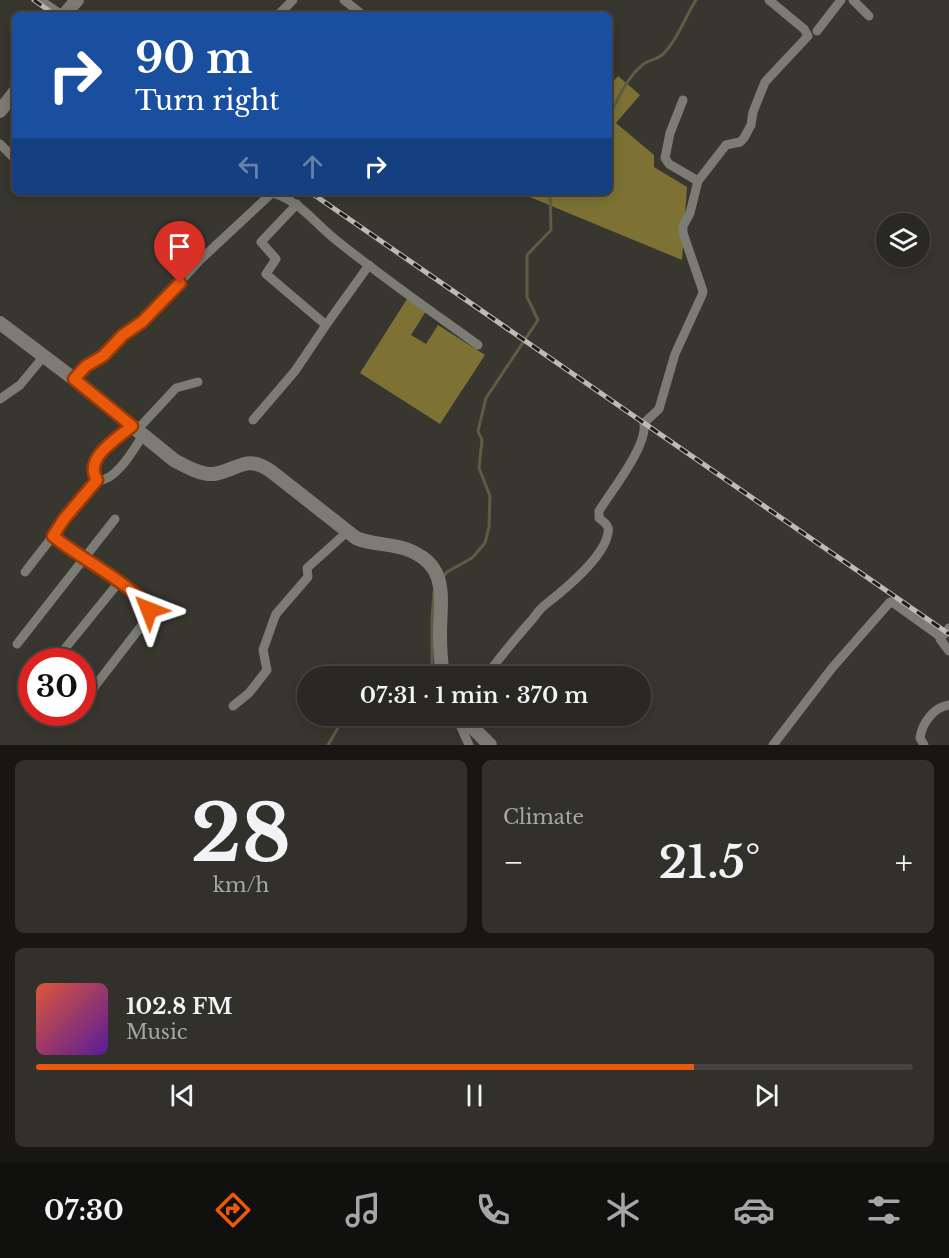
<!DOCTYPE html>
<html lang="en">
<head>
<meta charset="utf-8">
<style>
  :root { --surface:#292823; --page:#31302b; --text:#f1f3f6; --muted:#a5a6a6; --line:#454441; --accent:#ea580c }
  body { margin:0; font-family:"Libre Baskerville",serif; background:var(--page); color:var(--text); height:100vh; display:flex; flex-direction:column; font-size:22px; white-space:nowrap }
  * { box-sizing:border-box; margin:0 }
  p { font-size:20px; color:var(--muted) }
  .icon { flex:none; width:33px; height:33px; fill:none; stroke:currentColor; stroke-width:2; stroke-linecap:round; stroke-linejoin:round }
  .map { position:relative; height:745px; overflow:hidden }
  .sheet { display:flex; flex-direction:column; gap:15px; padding:15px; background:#171613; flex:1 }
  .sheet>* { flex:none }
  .banner { position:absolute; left:12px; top:12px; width:600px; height:183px; border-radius:9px; box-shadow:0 3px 15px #0003,0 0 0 2px var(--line); background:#1a4fa0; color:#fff; overflow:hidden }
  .tools { position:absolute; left:876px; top:213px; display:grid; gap:12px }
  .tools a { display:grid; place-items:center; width:54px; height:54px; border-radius:50%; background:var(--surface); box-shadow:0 3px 15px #0003,0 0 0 2px var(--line); font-size:30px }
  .speed { position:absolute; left:18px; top:648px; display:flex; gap:12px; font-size:30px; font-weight:700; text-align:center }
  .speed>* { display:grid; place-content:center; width:78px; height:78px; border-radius:50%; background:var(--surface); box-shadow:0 3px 15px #0003,0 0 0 2px var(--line); line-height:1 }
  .speed .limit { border:9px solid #d22; background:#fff; color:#111 }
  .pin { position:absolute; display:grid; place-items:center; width:51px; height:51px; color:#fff; margin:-62px -26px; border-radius:50% 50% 50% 0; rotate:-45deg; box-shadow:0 0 6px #0007 }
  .pin .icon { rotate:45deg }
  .me { position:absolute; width:66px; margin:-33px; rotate:315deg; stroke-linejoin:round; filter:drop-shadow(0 0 4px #0008) }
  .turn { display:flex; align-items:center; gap:21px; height:126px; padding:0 24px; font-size:27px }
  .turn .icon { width:78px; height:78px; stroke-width:2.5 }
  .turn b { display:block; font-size:42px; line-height:51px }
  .lanes { display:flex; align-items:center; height:57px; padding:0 24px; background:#0003; justify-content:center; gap:30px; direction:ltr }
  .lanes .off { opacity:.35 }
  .big { font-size:45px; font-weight:600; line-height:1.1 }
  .sheet .widget { flex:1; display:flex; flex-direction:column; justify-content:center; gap:9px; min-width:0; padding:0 21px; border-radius:9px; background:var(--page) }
  .sheet .dial { align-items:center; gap:0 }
  .dial b { font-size:78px; line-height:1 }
  .song { display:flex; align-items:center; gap:18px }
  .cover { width:72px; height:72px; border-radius:9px; background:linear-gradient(135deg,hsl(10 70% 55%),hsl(270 70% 35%)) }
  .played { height:6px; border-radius:3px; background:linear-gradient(90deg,var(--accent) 75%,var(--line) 75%) }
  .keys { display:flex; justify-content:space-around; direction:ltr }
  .heat { display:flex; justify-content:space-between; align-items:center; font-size:33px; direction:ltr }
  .sheet .tiles { flex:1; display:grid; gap:15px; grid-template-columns:1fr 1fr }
  .widget:last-child { grid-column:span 2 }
  .trip { position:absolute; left:297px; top:666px; width:354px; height:60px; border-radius:30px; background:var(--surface); box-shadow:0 3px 15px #0003,0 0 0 2px var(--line); font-weight:600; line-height:60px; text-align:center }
  .menu { display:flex; height:96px; justify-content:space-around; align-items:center; background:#10100e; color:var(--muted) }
  .menu .icon { width:42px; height:42px }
  .menu .selected { color:var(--accent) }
  .menu b { font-size:27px; color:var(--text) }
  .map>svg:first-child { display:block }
</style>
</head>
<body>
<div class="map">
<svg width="949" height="745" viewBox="0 0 949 745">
  <rect width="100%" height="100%" fill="#37362f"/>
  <g fill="#7d7234">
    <polygon points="618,76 640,95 616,123 654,155 654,167 687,187 682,260 520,193 609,192 609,86"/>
    <polygon points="407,299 426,311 411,335 426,344 438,325 485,355 440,424 360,373"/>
  </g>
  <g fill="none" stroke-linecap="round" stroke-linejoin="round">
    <g stroke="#605c43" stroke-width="3">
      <path d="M 609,117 C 618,98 628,75 645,63 C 650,60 657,59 662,55 C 676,43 686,15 696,0"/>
      <polyline points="443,577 447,572 472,558 485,543 489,527 490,496 479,468 482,440 478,431 486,398 538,320 527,297 527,255 551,230 550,192"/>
      <polyline points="432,676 432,618 434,592"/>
      <polyline points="328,745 339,726 357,718 372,716"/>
    </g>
    <g stroke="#7d7c74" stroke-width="9">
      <polyline points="40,0 62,15"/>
      <polyline points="344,0 363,15"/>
      <polyline points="853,0 869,16"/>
      <polyline points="278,15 293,0"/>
      <polyline points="817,31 841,0"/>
      <polyline points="683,100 670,133 665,158 669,164 698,181"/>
      <polyline points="0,144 15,159"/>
      <path d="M 270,192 C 302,202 311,220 336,240 C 382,277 431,311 478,345"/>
      <polyline points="326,325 369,265"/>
      <polyline points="74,379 86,366 103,356 123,335 136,327 148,317 200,260 273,192"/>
      <polyline points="0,399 20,385 44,356"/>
      <polyline points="253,420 295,371 326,325 266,274 276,259 261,242 297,204"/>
      <path d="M 132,426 C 118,439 83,458 97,480 C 115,483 134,449 143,435"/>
      <polyline points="137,430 176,388 198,382"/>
      <polyline points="25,572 53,536"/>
      <polyline points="949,628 940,639 949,651"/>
      <polyline points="17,644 115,519"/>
      <polyline points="54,662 119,582"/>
      <path d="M 486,676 C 500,657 514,640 530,622 C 535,617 539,609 545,605 C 564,590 604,558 608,533 C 610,526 604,522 599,518 L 599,511 C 611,491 648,446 644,423 L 659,409 L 675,354 L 702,295 L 703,291 L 683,233 L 683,226 L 690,213 L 698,181 L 726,145 L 740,142 L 744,138 L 751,125 L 753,112 L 765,82 L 808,36 L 804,29 L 769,0"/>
      <polyline points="88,695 149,616 146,603 53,536 64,519 97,480"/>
      <polyline points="233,706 249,693 267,670 263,650 274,619 276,614 308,577 307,568 347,532"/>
      <polyline points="456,716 469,745"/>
      <polyline points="773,745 832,668 890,602 895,604 941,637"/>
      <path d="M 924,745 L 920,738 C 922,723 934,707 949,705"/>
    </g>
    <g stroke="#7d7c74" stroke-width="14">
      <polyline points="64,15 77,0"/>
      <polyline points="0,111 15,92"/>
      <path d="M 0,323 L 74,379 L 174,460 C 185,466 201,475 214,474 C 239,470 246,453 272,472 L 356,538 C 372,545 389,543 406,549 C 450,565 440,597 440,635 C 440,649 441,663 443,676"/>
      <polyline points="461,716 490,745"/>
    </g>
    <g stroke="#bcbbb5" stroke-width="5">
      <g id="rail">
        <polyline points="34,0 55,15"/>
        <polyline points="310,192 949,634"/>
      </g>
    </g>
    <use href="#rail" stroke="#1e1d1a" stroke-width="3" stroke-dasharray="9" stroke-linecap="butt"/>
  </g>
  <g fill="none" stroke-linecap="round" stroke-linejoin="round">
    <g stroke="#983908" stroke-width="15">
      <path id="route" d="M 149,610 C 140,589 73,554 53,536 L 64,519 L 97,480 C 83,458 118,438 132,426 L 74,379 L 86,366 L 103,356 L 123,335 L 142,322 L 180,283"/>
    </g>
    <use href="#route" stroke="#ea580c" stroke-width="10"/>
  </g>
</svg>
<div class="tools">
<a><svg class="icon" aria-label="layers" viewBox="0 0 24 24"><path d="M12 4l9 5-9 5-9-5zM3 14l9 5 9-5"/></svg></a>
</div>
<div class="speed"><div class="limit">30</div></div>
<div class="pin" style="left:180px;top:283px;background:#d93025"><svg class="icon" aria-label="arrive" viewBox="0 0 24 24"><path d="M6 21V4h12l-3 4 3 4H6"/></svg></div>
<svg class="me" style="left:149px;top:610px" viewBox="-20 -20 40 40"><path d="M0-17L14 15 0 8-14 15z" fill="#ea580c" stroke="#fff" stroke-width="4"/></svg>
<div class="trip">07:31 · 1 min · 370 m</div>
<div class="banner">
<div class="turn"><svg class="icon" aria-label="right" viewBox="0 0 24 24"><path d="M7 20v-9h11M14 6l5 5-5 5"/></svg><div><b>90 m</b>Turn right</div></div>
<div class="lanes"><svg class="icon off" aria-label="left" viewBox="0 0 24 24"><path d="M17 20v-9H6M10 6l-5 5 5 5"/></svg><svg class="icon off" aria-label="ahead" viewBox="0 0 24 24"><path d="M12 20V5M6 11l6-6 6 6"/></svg><svg class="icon" aria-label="right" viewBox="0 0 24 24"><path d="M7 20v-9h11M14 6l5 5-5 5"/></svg></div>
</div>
</div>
<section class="sheet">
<div class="tiles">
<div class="widget dial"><b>28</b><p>km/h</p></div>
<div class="widget"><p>Climate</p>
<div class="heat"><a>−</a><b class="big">21.5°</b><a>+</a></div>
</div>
<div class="widget">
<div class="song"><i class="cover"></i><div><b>102.8 FM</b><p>Music</p></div></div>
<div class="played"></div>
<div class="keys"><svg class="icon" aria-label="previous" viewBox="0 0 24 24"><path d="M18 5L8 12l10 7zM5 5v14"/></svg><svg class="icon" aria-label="pause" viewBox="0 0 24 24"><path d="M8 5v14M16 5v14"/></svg><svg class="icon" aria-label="next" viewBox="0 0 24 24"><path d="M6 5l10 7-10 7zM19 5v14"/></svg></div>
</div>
</div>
</section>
<nav class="menu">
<b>07:30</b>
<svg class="icon selected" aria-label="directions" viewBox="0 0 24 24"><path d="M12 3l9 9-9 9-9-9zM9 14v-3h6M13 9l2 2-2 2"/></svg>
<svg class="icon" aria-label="music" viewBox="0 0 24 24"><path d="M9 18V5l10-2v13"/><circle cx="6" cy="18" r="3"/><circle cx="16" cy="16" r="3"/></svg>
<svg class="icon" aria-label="phone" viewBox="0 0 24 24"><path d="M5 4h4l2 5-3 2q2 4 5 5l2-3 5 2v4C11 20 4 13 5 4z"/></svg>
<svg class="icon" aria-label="climate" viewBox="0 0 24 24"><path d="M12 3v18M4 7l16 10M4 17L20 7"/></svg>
<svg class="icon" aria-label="car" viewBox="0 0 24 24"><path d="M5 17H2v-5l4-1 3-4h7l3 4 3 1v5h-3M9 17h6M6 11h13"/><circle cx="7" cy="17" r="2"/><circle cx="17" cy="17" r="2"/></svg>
<svg class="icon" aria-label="filters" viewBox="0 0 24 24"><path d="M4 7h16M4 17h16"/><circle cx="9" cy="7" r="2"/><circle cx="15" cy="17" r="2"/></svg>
</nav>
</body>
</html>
